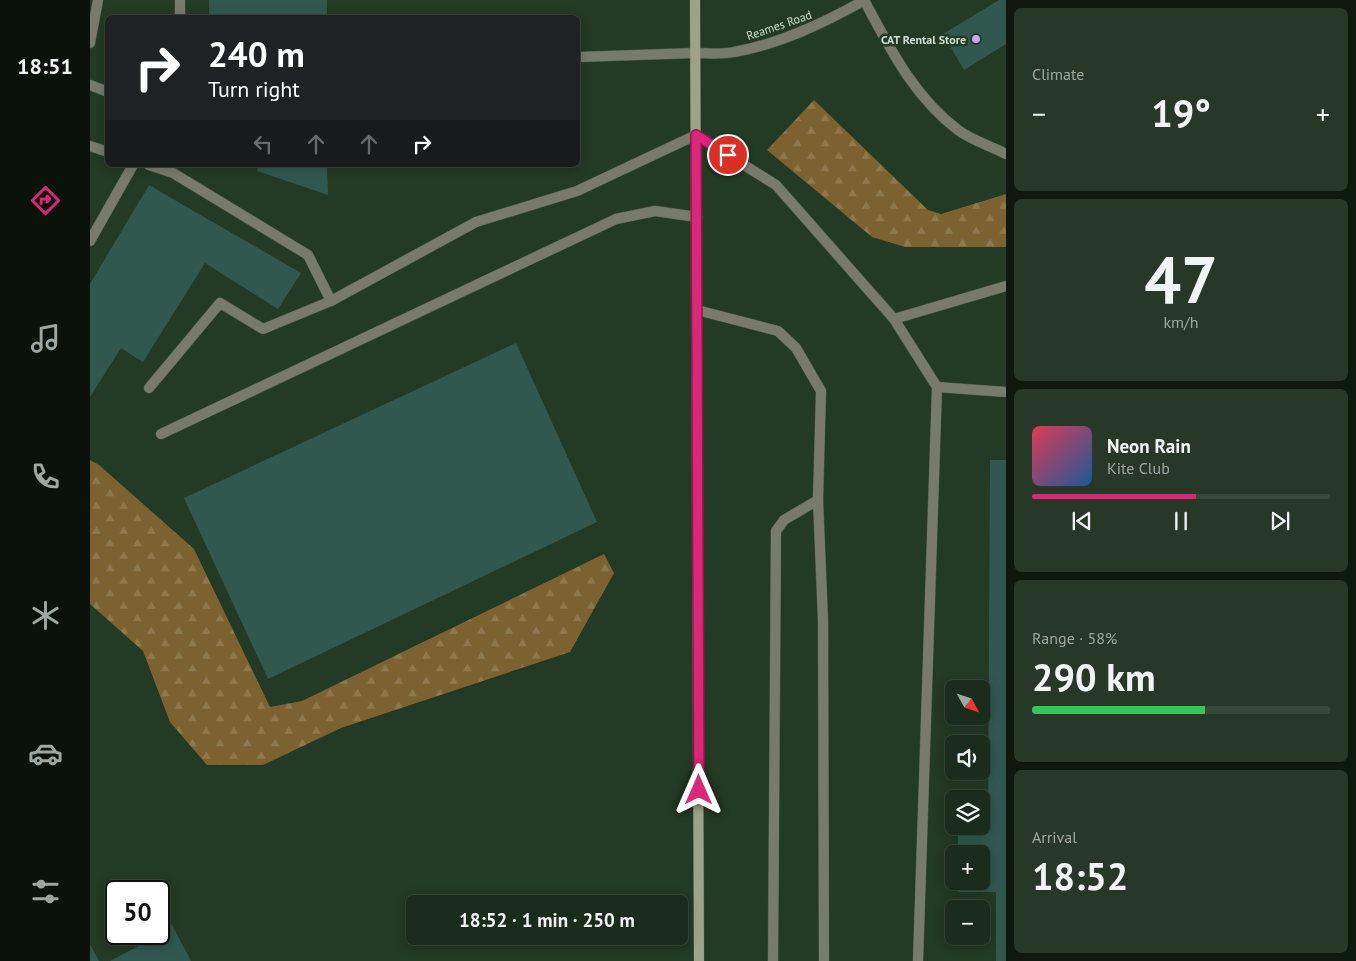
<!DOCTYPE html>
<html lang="en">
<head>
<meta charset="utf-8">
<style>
  :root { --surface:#1a2c1b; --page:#273828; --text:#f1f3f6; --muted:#9fa7a3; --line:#38483a; --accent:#db2777 }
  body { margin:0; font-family:"PT Sans",sans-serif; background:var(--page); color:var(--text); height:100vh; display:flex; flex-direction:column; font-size:19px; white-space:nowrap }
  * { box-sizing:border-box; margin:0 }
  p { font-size:16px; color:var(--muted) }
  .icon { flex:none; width:28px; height:28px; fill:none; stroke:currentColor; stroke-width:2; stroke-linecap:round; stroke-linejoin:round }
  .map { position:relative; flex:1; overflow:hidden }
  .side { display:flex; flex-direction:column; gap:8px; padding:8px; background:#0e180f; width:350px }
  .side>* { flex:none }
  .guide { position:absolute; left:15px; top:15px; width:475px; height:152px; border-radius:8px; box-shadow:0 2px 12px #0003,0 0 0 1px var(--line); background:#202124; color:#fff; overflow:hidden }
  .needle { width:32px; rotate:130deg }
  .fabs { position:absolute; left:855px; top:680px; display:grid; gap:10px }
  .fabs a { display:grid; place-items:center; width:45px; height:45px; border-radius:8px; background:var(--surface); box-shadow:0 2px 12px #0003,0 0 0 1px var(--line); font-size:25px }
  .speed { position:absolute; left:15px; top:880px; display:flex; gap:10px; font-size:25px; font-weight:700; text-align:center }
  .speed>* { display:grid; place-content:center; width:65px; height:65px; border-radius:50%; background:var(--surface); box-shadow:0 2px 12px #0003,0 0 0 1px var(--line); line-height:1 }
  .speed .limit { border:2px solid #111; border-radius:8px; background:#fff; color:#111 }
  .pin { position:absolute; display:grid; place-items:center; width:42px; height:42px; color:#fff; margin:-21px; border:2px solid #fff; border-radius:50%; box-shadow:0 1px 5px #0007 }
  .me { position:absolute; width:55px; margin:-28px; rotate:0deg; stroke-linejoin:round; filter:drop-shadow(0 0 4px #0008) }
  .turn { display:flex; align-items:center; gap:18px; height:105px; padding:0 20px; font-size:22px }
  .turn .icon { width:65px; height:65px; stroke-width:2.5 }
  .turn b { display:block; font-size:35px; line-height:42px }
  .lanes { display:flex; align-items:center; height:48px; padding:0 20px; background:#0003; justify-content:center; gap:25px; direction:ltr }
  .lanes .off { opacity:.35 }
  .big { font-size:38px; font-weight:700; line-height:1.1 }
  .side .tile { flex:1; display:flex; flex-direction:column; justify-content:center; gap:8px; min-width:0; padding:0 18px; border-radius:8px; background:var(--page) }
  .side .dial { align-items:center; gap:0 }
  .dial b { font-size:65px; line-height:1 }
  .song { display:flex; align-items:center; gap:15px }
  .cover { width:60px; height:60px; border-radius:8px; background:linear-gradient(135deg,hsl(350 70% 55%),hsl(210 70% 35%)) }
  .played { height:5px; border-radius:2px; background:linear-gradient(90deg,var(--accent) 55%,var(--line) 55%) }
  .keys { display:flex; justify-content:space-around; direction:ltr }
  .heat { display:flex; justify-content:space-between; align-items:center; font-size:28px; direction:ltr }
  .charge { height:8px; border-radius:4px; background:linear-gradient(90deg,#34c759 58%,var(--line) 0) }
  .trip { position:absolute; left:316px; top:895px; width:282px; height:50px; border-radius:8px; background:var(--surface); box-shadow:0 2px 12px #0003,0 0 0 1px var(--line); font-weight:700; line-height:50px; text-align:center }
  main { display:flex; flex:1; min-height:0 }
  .dock { display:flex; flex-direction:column; width:90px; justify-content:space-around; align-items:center; background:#0a120b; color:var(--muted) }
  .dock .icon { width:35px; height:35px }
  .dock .selected { color:var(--accent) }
  .dock b { font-size:22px; color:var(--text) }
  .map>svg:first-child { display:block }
</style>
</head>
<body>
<main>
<nav class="dock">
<b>18:51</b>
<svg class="icon selected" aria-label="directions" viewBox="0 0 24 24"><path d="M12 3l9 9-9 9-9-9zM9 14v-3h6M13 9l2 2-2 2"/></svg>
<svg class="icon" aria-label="music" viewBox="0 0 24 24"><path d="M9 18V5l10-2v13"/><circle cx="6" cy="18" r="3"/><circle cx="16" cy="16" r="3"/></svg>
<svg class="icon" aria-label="phone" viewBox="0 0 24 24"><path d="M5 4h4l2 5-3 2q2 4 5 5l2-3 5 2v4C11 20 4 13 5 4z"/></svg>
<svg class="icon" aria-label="climate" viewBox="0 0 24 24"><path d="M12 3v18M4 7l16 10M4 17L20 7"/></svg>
<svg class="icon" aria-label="car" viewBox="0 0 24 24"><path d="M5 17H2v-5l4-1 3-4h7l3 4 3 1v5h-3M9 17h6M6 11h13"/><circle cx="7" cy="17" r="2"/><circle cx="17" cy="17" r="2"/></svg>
<svg class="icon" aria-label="filters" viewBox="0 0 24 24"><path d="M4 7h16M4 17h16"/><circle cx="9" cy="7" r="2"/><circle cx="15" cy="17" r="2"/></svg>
</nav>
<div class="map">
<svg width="916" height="961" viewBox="0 0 916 961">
  <defs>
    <pattern id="forest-firs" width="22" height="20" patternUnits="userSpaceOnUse" patternTransform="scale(1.25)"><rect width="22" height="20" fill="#7c6231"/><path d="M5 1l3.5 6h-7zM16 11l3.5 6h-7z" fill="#8e784e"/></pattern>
  </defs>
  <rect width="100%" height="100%" fill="#233a24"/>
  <g fill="url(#forest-firs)">
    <polygon points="724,100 838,210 851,214 916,194 916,247 815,247 782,237 677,150"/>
    <polygon points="0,460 9,465 104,549 180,707 212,701 514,554 524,573 480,652 251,728 173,765 117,765 80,722 53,651 0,604"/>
  </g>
  <g fill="#31584f">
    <rect x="119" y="0" width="118" height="18"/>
    <polygon points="909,0 916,0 916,44 874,70 853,34"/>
    <polygon points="169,165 237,165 238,195 167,171"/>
    <polygon points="59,185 211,273 188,309 115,263 53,362 31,348 0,397 0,284"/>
    <polygon points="426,343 507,522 178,679 94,498"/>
    <polygon points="900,460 916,460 916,961 906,961 906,892 868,892 868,881 891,881 891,854 868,854 868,828 898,828"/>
    <polygon points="75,912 101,961 20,961 58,941 54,934 69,934 69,916"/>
    <polygon points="0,944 9,961 0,961"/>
  </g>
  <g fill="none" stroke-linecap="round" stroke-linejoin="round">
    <g stroke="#425843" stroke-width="11">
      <g id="lane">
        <polyline points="90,0 90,18"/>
        <path d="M 774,0 C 800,48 823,96 868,130 C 881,140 901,146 916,154"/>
        <polyline points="488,57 605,53"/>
        <polyline points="0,85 18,92"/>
        <polyline points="0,146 18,152"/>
        <polyline points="59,165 83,173 218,255 241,301 386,222 487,191 606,135 686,185 804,319 847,387 828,961"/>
        <polyline points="0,241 43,165"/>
        <polyline points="607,310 688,331 706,348 731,391 728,500 733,620 734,961"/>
        <polyline points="804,319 916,286"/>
        <polyline points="847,387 916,392"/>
        <polyline points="59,388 130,303 173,329 241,301"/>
        <polyline points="71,434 526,219 565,211 607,217"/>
        <polyline points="683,961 686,531 694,520 728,500"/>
      </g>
    </g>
    <g stroke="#425843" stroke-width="11">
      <g id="street">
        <polyline points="0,43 8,0"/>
        <path d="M 605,53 C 618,53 631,55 644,52 C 690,44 734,23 775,0"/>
      </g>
    </g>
    <g stroke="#425843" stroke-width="11">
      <polyline id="secondary" points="605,0 609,961"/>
    </g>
    <use href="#lane" stroke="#787a6c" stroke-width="10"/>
    <use href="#street" stroke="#787a6c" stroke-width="10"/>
    <use href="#secondary" stroke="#9fa28b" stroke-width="10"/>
  </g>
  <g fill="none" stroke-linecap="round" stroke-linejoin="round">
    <g stroke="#8e194d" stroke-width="12">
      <polyline id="route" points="609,790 606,135 638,155"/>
    </g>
    <use href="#route" stroke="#db2777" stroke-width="9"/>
  </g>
  <circle fill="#c7a6f0" stroke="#233a24" stroke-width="2" cx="886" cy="39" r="5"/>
  <g text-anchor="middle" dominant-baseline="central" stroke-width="5" stroke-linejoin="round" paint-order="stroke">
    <g font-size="12" fill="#d0ded0" stroke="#233a24">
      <text transform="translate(689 25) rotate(-19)">Reames Road</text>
    </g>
    <g font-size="12" font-weight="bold" fill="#d0ded0" stroke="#233a24" text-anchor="end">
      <text x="876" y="39">CAT Rental Store</text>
    </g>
  </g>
</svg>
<div class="fabs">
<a><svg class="needle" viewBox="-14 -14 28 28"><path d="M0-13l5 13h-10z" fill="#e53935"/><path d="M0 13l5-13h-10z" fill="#9fa7a3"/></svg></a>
<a><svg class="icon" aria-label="sound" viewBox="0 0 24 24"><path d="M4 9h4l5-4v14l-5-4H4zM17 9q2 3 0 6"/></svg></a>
<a><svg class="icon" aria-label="layers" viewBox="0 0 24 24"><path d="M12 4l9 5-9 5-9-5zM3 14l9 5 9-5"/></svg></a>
<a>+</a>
<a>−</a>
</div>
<div class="speed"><div class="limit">50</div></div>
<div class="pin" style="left:638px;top:155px;background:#d93025"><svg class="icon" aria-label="arrive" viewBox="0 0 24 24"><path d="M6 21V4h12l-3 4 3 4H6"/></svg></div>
<svg class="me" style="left:609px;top:790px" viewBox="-20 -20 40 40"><path d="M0-17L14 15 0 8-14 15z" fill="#db2777" stroke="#fff" stroke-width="4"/></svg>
<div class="trip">18:52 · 1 min · 250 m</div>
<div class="guide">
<div class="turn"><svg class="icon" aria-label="right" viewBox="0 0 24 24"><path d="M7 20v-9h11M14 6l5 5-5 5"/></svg><div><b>240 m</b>Turn right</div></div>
<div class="lanes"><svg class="icon off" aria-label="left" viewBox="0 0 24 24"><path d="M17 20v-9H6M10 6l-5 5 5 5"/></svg><svg class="icon off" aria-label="ahead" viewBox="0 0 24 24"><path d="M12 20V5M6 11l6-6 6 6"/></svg><svg class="icon off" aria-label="ahead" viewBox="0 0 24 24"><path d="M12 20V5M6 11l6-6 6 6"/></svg><svg class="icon" aria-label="right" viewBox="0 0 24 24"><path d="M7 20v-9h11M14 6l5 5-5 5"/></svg></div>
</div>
</div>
<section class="side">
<div class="tile"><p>Climate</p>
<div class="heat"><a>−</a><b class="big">19°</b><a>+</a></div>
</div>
<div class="tile dial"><b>47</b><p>km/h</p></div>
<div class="tile">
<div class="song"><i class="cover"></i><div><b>Neon Rain</b><p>Kite Club</p></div></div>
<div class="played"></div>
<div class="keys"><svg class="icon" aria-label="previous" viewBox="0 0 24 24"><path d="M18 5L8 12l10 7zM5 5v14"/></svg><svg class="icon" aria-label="pause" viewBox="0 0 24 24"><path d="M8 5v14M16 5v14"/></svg><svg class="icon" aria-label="next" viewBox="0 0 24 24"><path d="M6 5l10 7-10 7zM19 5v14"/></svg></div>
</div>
<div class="tile"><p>Range · 58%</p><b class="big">290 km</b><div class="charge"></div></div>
<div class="tile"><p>Arrival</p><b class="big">18:52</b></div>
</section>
</main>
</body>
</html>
